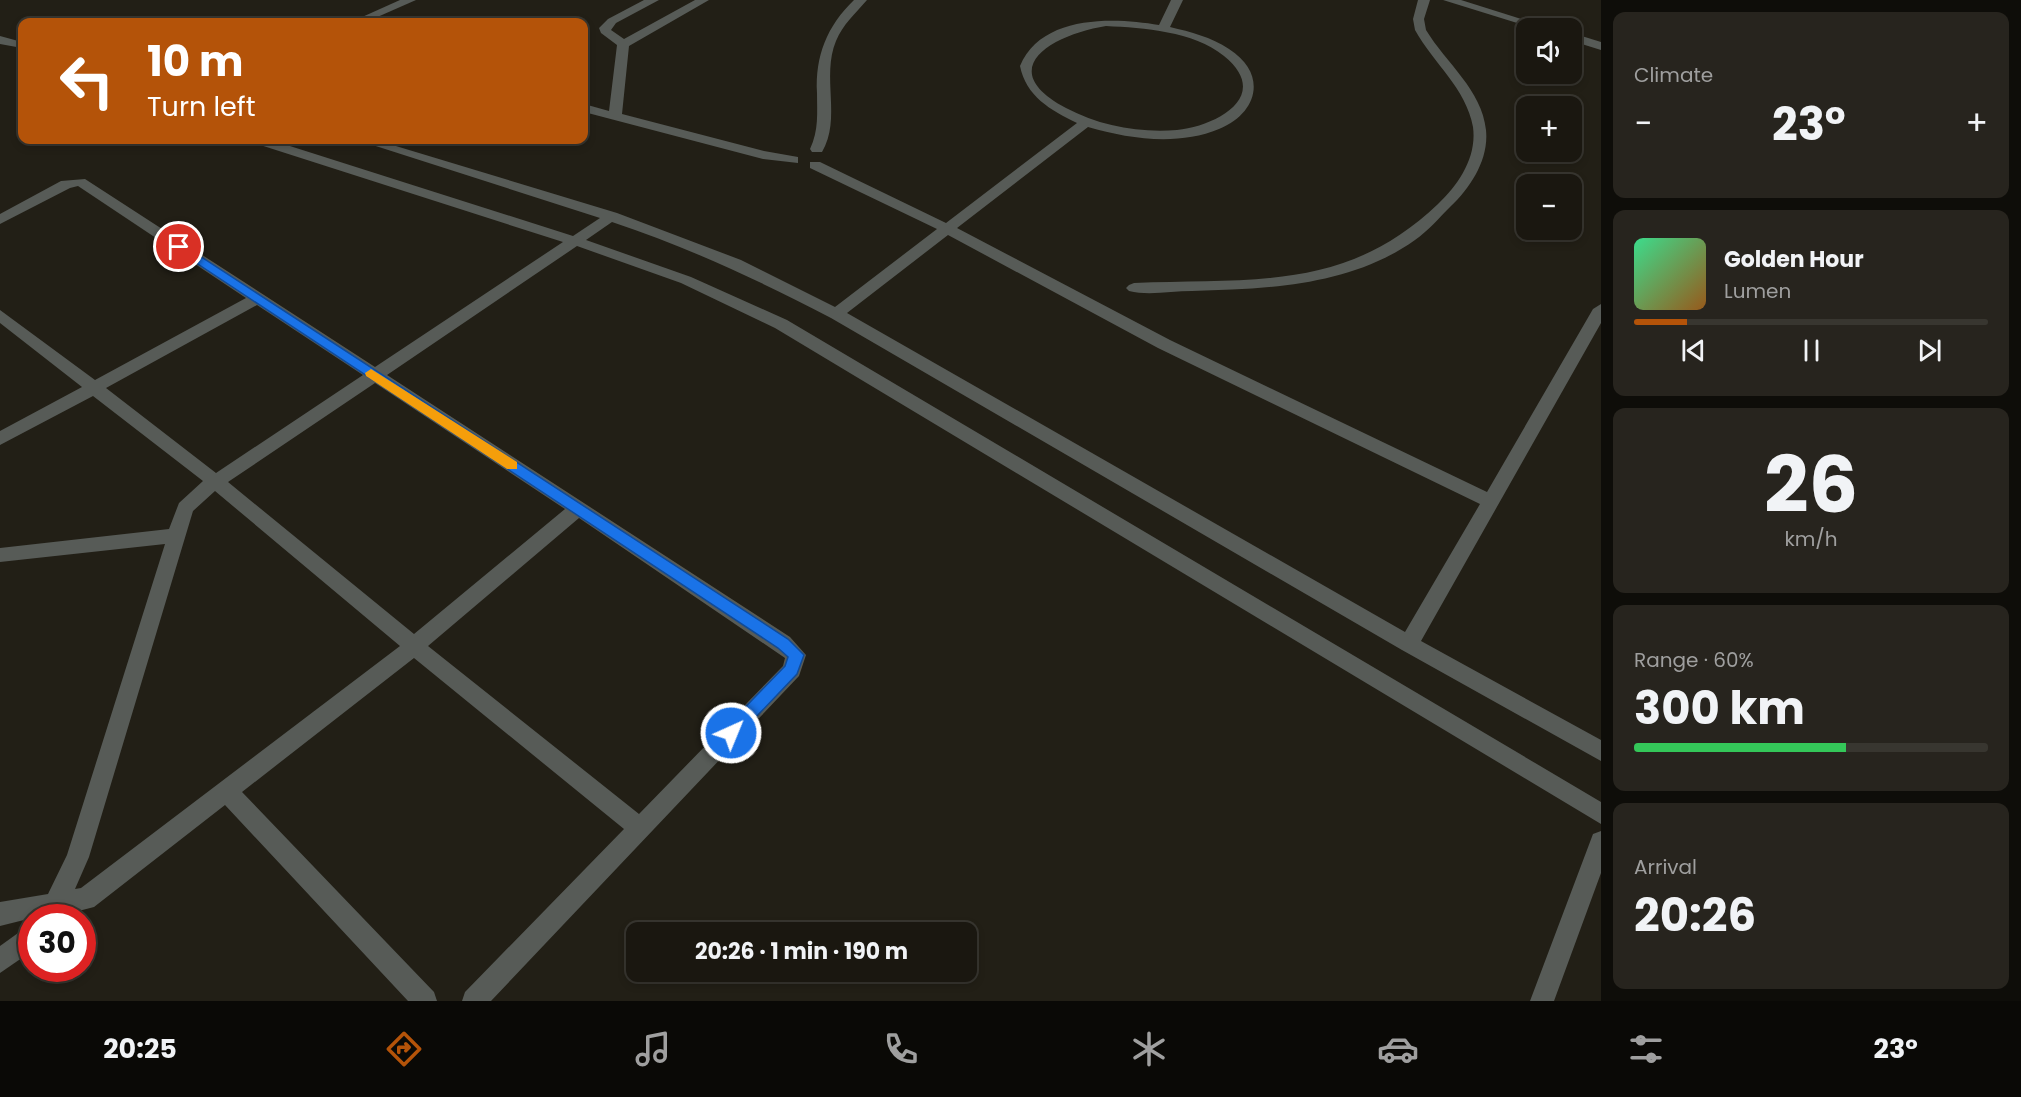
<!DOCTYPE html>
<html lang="en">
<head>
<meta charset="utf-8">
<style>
  :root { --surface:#1a1710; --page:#27241e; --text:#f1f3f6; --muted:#9f9f9f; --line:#383630; --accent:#b45309 }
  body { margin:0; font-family:Poppins,sans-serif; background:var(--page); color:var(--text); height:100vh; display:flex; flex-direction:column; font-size:22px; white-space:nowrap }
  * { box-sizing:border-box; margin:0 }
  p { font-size:20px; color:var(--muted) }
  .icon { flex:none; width:33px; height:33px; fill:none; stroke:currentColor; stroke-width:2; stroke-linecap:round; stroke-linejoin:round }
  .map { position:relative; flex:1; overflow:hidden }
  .drawer { display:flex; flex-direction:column; gap:12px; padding:12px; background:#0e0d09; width:420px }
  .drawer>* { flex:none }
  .hud { position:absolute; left:18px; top:18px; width:570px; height:126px; border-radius:12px; box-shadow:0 3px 9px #0003,0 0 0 2px var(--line); background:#b45309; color:#fff; overflow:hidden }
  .tools { position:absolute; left:1516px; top:18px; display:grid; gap:12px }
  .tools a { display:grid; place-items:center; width:66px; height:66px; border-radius:12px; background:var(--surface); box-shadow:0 3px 9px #0003,0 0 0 2px var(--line); font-size:30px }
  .speed { position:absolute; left:18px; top:904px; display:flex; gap:12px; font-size:30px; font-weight:700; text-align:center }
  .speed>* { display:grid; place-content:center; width:78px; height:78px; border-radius:50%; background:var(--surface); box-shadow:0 3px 9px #0003,0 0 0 2px var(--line); line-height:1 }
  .speed .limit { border:9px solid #d22; background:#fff; color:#111 }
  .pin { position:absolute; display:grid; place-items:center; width:51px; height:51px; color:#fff; margin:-26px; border:3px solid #fff; border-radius:50%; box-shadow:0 2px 6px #0007 }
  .me { position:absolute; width:66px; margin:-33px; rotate:44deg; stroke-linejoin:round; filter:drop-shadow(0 0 4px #0008) }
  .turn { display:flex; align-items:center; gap:21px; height:126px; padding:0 30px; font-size:27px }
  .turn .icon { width:78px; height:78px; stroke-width:2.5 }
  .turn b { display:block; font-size:42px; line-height:51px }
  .big { font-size:45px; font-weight:700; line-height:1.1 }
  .drawer .tile { flex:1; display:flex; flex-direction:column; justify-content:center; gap:9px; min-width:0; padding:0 21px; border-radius:12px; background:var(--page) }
  .drawer .dial { align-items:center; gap:0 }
  .dial b { font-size:78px; line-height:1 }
  .song { display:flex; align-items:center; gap:18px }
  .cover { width:72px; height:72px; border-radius:9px; background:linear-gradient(135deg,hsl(150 70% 55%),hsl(30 70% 35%)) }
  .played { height:6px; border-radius:3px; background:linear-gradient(90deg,var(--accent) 15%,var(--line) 15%) }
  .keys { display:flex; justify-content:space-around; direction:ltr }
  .heat { display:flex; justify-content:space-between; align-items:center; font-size:33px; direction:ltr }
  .charge { height:9px; border-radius:4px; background:linear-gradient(90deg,#34c759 60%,var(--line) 0) }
  .trip { position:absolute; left:626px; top:922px; width:351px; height:60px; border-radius:12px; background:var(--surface); box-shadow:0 3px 9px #0003,0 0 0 2px var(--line); font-weight:700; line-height:60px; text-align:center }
  .tab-bar { display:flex; height:96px; justify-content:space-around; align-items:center; background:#0a0906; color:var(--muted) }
  .tab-bar .icon { width:42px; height:42px }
  .tab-bar .current { color:var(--accent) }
  .tab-bar b { font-size:27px; color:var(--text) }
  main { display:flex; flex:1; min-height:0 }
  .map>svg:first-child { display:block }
</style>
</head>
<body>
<main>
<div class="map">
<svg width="1601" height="1001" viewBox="0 0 1601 1001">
  <rect width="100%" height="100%" fill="#221f16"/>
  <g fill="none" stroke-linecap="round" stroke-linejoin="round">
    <g fill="#575b57" fill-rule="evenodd">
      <polygon points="400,0 416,0 366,22 351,22"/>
      <polygon points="644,0 659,0 616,23 611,30 624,39 695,0 709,0 629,46 622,114 764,151 798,157 798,163 763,159 584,112 584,104 609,111 617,45 601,33 599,28 608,19"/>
      <path d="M 854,0 L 867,0 C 855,14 843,24 836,41 C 821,77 842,119 822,152 L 812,152 L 810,149 C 819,130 817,113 817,93 C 815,56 827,26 854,0 Z"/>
      <path d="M 1171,0 L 1183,0 L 1170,27 C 1191,32 1211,37 1229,49 C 1268,74 1258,113 1219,129 C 1178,146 1129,139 1088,127 L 957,228 L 1170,340 L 1487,492 L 1593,309 L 1601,304 L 1601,323 L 1421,641 L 1601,740 L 1601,761 L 1402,650 L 831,318 C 758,280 690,248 612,222 L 586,240 L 691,277 L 787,320 L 1601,802 L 1601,824 L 775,328 L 681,283 L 577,246 L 387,375 L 790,637 L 806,655 L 799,676 L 491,1001 L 462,1001 L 465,992 L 624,829 L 414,658 L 242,792 L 434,992 L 437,1001 L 408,1001 L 225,805 L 94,907 L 63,915 L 61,918 L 32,918 L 0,926 L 0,902 L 48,894 L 67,855 L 165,544 L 0,562 L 0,548 L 169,529 L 179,503 L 203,481 L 93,396 L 0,445 L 0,431 L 82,387 L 0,323 L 0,310 L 95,380 L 246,298 L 78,186 L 70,188 L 0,224 L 0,214 L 61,181 L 85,179 L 375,367 L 563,242 L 254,143 L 253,140 L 271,140 L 573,236 L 600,218 L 357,140 L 376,140 L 617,213 L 741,260 L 835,307 L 937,229 L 810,168 L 810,162 L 820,162 L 946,223 L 1077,123 C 1050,110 1026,96 1020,66 C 1041,15 1113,17 1159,25 ZM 1106,26 C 1144,28 1193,31 1224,56 C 1273,96 1216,126 1177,130 C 1139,133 1100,126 1066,108 C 991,68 1055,34 1106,26 ZM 948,235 L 1158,348 L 1480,504 L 1405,632 L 847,313 ZM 257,305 L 363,375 L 216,473 L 106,388 ZM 375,383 L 565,509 L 414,634 L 228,482 ZM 215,491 L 400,646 L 81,888 L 75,889 L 89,857 L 193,511 ZM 579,518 L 785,658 L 783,666 L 639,814 L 428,646 Z"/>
      <path d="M 1418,0 L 1430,0 L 1424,19 L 1426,30 C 1446,63 1482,90 1486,130 C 1489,159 1471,187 1451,206 C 1439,218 1428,231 1415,240 C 1350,286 1268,289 1192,291 C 1172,291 1148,296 1129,291 L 1126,288 L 1129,285 L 1134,283 C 1252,278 1346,292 1438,204 C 1459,184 1477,157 1473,127 C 1466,88 1433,63 1415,30 L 1413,19 Z"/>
      <polygon points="1443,0 1461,0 1550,28 1533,28"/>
      <polygon points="1572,33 1601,42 1601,50 1572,41"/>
      <polygon points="0,36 22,42 22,48 0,44"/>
      <polygon points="1601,831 1601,873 1554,1001 1530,1001 1590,842 1593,834"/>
      <polygon points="32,923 32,951 0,973 0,946"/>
    </g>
  </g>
  <polygon fill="#1a73e8" stroke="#114b97" stroke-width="1.5" points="175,245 183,245 788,639 804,655 797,674 736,738 725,738 723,733 725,728 785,666 788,657 778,648 175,249"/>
  <polygon fill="#f59e0b" points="371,369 517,462 517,469 507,469 366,376 365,373"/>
</svg>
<div class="tools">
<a><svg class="icon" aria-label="sound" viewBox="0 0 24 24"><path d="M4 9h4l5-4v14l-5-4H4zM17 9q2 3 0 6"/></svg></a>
<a>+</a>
<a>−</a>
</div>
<div class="speed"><div class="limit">30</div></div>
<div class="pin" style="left:179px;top:247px;background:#d93025"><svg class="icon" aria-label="arrive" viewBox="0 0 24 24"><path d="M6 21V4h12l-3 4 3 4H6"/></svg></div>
<svg class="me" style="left:731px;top:733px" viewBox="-20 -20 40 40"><circle r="17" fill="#1a73e8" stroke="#fff" stroke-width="3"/><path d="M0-11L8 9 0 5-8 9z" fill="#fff"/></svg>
<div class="trip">20:26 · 1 min · 190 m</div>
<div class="hud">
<div class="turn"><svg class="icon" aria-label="left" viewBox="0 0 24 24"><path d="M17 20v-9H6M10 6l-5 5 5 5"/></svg><div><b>10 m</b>Turn left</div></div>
</div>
</div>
<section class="drawer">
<div class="tile"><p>Climate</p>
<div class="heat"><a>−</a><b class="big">23°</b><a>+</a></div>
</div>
<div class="tile">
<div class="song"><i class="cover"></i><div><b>Golden Hour</b><p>Lumen</p></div></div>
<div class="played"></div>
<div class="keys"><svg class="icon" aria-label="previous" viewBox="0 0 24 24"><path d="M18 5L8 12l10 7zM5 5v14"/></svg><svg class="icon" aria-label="pause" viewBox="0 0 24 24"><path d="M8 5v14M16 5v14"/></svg><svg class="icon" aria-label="next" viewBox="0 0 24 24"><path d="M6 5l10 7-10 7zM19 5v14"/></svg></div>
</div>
<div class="tile dial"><b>26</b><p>km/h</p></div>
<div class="tile"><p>Range · 60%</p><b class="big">300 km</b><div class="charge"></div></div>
<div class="tile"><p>Arrival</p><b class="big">20:26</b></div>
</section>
</main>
<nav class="tab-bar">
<b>20:25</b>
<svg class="icon current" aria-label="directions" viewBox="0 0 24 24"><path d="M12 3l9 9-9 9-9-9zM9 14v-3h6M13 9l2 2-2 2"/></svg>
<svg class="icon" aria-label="music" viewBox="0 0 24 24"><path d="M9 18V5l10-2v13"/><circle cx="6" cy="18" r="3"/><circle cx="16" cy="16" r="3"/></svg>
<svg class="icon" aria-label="phone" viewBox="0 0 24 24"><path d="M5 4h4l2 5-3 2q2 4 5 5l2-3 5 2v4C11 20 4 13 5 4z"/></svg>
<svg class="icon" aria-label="climate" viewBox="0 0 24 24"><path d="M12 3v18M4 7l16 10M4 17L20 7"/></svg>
<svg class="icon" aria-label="car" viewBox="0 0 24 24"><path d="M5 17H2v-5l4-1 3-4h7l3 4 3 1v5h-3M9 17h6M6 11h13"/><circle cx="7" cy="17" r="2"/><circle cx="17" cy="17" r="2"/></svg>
<svg class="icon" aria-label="filters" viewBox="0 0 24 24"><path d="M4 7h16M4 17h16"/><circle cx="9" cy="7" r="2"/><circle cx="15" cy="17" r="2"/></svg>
<b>23°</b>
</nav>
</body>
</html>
